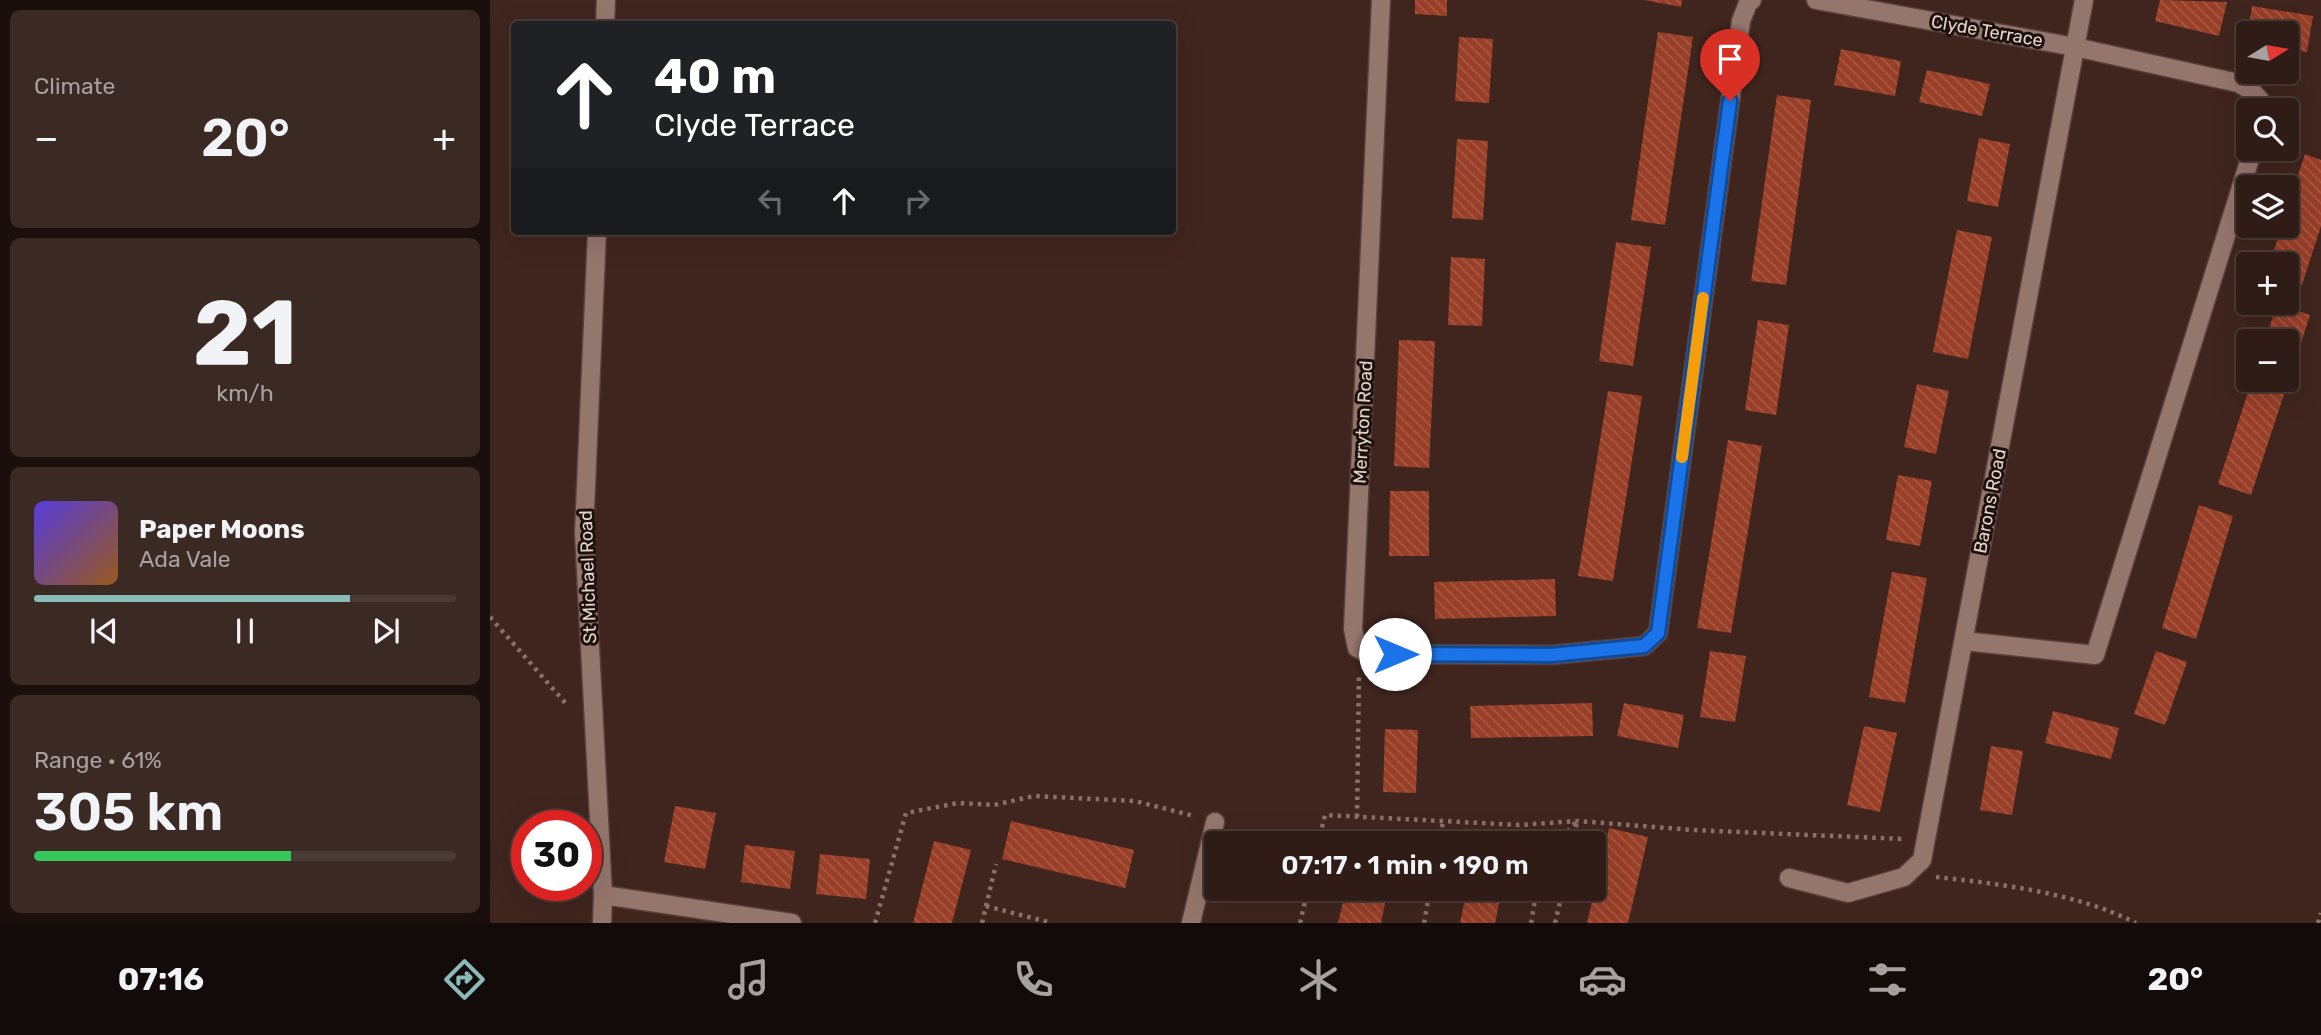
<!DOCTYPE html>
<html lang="en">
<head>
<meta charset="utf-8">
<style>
  :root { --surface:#2f1c16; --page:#3b2923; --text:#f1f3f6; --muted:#a7a1a1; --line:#4a3a35; --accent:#8bbbb9 }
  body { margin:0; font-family:Rubik,sans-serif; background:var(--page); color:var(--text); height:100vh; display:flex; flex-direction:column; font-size:26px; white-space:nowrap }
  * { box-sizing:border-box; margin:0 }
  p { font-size:23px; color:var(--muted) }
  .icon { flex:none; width:38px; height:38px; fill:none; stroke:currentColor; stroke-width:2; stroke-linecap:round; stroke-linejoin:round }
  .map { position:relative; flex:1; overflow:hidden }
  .drawer { display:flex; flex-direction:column; gap:10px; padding:10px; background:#1a0f0c; width:490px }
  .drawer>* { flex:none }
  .hud { position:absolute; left:21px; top:21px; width:665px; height:214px; border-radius:7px; box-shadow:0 7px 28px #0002,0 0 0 2px var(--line); background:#202124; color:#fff; overflow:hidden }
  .needle { width:46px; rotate:79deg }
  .buttons { position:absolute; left:1746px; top:21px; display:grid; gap:14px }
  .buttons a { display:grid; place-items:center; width:63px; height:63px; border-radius:7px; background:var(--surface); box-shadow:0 7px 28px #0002,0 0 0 2px var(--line); font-size:35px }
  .speed { position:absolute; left:21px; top:810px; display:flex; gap:14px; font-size:35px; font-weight:700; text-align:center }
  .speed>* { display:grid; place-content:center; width:91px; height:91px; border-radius:50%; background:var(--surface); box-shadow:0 7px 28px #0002,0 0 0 2px var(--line); line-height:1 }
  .speed .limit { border:10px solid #d22; background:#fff; color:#111 }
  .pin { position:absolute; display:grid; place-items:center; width:60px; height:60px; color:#fff; margin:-72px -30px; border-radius:50% 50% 50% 0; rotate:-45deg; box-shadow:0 0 7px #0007 }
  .pin .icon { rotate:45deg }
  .me { position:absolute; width:77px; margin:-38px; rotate:90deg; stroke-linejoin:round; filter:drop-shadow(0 0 5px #0008) }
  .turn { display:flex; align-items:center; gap:24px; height:147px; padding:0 28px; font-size:32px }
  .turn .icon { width:91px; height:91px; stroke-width:2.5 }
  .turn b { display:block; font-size:49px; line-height:60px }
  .lanes { display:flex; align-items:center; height:66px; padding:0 28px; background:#0003; justify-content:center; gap:35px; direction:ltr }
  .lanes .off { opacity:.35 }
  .big { font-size:52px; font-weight:600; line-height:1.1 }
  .drawer .widget { flex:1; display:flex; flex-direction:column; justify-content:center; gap:10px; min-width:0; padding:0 24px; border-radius:10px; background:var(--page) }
  .drawer .dial { align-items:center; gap:0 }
  .dial b { font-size:91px; line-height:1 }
  .song { display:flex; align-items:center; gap:21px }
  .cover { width:84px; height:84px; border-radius:10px; background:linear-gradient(135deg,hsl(250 70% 55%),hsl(30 70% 35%)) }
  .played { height:7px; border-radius:4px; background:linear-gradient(90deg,var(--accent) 75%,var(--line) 75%) }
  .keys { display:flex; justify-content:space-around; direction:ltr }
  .heat { display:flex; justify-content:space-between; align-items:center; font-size:38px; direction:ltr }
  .charge { height:10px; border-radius:5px; background:linear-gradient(90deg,#34c759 61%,var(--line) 0) }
  .trip { position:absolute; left:714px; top:831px; width:402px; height:70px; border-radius:7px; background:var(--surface); box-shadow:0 7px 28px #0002,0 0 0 2px var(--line); font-weight:600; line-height:70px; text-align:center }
  .menu { display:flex; height:112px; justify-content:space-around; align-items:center; background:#130b09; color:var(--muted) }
  .menu .icon { width:49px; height:49px }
  .menu .current { color:var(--accent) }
  .menu b { font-size:32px; color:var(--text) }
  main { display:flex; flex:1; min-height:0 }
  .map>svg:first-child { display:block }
</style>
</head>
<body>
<main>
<section class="drawer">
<div class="widget"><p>Climate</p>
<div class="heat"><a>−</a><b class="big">20°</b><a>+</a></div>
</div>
<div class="widget dial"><b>21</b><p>km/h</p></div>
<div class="widget">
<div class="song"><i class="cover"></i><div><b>Paper Moons</b><p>Ada Vale</p></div></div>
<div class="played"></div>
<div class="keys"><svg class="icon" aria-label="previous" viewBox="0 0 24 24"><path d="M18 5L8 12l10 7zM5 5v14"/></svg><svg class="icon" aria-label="pause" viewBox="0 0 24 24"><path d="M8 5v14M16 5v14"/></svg><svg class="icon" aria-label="next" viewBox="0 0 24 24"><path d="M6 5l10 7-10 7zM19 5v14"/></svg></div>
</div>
<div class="widget"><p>Range · 61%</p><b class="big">305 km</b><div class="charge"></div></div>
</section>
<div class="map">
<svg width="1831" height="923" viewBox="0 0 1831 923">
  <defs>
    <pattern id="building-back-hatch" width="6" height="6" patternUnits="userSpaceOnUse" patternTransform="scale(1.75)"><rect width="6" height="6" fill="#993e27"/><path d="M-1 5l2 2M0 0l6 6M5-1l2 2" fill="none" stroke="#a75945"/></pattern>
  </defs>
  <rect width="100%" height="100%" fill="#3f251e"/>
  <g fill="url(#building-back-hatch)">
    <polygon points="925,0 957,0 957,16 925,14"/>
    <polygon points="1154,0 1192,0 1191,7"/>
    <polygon points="1670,0 1737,2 1729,36 1665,21"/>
    <polygon points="1762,6 1823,16 1817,52 1797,49 1797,33 1758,33"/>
    <polygon points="1168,32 1203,37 1175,225 1141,220"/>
    <polygon points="969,37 1003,39 999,103 965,101"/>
    <polygon points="1351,49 1411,61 1405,96 1344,85"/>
    <polygon points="1437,70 1500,84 1492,116 1429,102"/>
    <polygon points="1287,95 1321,100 1296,285 1261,281"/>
    <polygon points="1489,138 1520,144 1508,207 1477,201"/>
    <polygon points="967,139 998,141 993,220 962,218"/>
    <polygon points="1815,154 1831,160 1831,226 1812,285 1797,280 1797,264 1779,264 1792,226 1797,226 1797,208"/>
    <polygon points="1467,230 1502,237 1478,359 1443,352"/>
    <polygon points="1126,242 1161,247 1143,366 1109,361"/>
    <polygon points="961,257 995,259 992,326 958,325"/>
    <polygon points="1787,304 1820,315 1761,495 1728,484 1762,380 1797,380 1797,341 1775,341"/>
    <polygon points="1268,320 1299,325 1286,415 1255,410"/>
    <polygon points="909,340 945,341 939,468 904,466"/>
    <polygon points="1427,384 1459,391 1446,454 1414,447"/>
    <polygon points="1118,391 1152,396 1123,581 1088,576"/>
    <polygon points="1238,440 1272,446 1241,633 1207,628"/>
    <polygon points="1408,475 1442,481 1430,546 1396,540"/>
    <polygon points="900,491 939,491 939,556 899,556"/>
    <polygon points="1709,505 1743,516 1706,639 1672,628"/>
    <polygon points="1402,572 1437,578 1415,703 1379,697"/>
    <polygon points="1065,579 1066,616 945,619 944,582"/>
    <polygon points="1220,651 1256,656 1245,722 1210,717"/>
    <polygon points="1666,651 1697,662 1675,725 1644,714"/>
    <polygon points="1102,703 1103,736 981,738 980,706"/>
    <polygon points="1134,703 1194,715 1188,748 1127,736"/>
    <polygon points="1563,711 1629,728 1621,759 1555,743"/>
    <polygon points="1374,726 1407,733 1390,812 1357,805"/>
    <polygon points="895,729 928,730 926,793 893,792"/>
    <polygon points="1501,746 1533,751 1522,815 1490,810"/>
    <polygon points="185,806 226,813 215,869 174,862"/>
    <polygon points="521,821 644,850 635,888 512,859"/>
    <polygon points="1119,828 1158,837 1138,923 1097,923"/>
    <polygon points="990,832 1023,840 1023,844 988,844"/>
    <polygon points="444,841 481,850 462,923 423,923"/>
    <polygon points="255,845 305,851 300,889 251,882"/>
    <polygon points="330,854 380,859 376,899 326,894"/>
    <polygon points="856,889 898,889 891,923 848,923"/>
    <polygon points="977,889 1012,889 1005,923 970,923"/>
  </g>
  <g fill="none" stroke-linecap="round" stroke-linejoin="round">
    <g stroke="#57403b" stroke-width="21">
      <g id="street">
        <polyline points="891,0 863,629 867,648 879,654 1061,655 1154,646 1168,633 1251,21 1258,3 1262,0"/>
        <polyline points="1326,0 1585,47 1748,83 1762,91 1775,106 1774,110"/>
        <polyline points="115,24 116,0"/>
        <polyline points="107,231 94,533 113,895 112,923"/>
        <polyline points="1474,641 1605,655 1763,149"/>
        <polyline points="1299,878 1358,893 1414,877 1432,860 1594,0"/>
        <polyline points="113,895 302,923"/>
        <polyline points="701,923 725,822"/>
      </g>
    </g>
    <g stroke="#88716b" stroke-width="4.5" stroke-dasharray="3.5 5" stroke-linecap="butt">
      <polyline points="0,617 78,706"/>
      <polyline points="867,817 869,674"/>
      <polyline points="828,844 835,815 1029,825 1088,821 1203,830 1413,839"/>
      <polyline points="949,844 953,821"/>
      <polyline points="1066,844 1087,821"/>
      <polyline points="1083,844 1087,821"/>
      <path d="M 1446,877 C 1511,884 1587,893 1646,923"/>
      <polyline points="496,906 562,923"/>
      <polyline points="385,923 416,813 468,803 504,805 544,796 645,801 704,816"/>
      <polyline points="492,923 506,864"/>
      <polyline points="810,923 818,889"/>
      <polyline points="934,923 940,889"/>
      <polyline points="1041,923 1047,889"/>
      <polyline points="1065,923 1073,889"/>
      <polyline points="1828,923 1831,913"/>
    </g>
    <use href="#street" stroke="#95766d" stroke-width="18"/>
  </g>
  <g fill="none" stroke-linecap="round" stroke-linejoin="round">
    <g stroke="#114b97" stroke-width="18">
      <polyline id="route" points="905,654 1061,655 1154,646 1168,633 1240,101"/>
    </g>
    <use href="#route" stroke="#1a73e8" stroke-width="12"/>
    <polyline stroke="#f59e0b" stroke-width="12" points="1192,457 1213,298"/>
  </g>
  <g text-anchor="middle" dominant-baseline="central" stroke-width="6" stroke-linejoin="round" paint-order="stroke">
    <g font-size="18" fill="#e5d3ce" stroke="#1d110e">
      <text transform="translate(1497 31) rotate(10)">Clyde Terrace</text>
      <text transform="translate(873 422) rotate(-87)">Merryton Road</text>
      <text transform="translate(1500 501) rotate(-79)">Barons Road</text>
      <text transform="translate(98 577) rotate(-92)">St Michael Road</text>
    </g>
  </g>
</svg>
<div class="buttons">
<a><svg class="needle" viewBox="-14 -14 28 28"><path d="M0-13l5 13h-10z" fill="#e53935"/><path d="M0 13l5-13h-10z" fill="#a7a1a1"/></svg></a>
<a><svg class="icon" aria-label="search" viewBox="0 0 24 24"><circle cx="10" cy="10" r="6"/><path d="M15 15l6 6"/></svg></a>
<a><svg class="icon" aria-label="layers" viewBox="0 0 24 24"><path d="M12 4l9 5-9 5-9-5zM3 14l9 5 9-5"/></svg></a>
<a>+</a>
<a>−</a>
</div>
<div class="speed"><div class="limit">30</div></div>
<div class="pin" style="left:1240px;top:101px;background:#d93025"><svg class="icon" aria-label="arrive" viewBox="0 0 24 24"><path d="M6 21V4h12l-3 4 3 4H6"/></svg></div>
<svg class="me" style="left:905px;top:654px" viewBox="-20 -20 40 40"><circle r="19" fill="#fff"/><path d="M0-13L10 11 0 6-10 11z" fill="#1a73e8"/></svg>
<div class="trip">07:17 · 1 min · 190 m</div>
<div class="hud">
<div class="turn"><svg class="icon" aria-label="ahead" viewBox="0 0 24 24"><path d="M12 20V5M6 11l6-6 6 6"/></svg><div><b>40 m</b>Clyde Terrace</div></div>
<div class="lanes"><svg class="icon off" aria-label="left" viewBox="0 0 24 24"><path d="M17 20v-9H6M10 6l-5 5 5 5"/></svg><svg class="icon" aria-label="ahead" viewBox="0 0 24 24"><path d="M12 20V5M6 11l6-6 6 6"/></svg><svg class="icon off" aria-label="right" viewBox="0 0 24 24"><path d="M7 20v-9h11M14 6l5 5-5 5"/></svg></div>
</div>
</div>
</main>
<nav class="menu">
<b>07:16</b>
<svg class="icon current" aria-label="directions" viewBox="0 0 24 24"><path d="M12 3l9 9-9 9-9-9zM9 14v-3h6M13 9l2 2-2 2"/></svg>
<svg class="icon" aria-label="music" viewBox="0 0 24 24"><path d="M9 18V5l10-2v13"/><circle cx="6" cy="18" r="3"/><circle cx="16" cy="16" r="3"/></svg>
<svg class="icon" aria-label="phone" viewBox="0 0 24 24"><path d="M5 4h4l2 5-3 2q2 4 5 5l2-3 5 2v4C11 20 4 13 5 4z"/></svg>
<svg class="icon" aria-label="climate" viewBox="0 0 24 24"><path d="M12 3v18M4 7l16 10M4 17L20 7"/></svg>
<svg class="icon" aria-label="car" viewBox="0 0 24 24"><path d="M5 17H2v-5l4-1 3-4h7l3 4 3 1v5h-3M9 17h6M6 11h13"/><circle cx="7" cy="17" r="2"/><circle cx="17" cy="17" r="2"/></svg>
<svg class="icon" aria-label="filters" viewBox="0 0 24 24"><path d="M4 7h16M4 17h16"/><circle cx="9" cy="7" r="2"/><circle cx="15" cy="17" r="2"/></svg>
<b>20°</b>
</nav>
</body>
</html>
